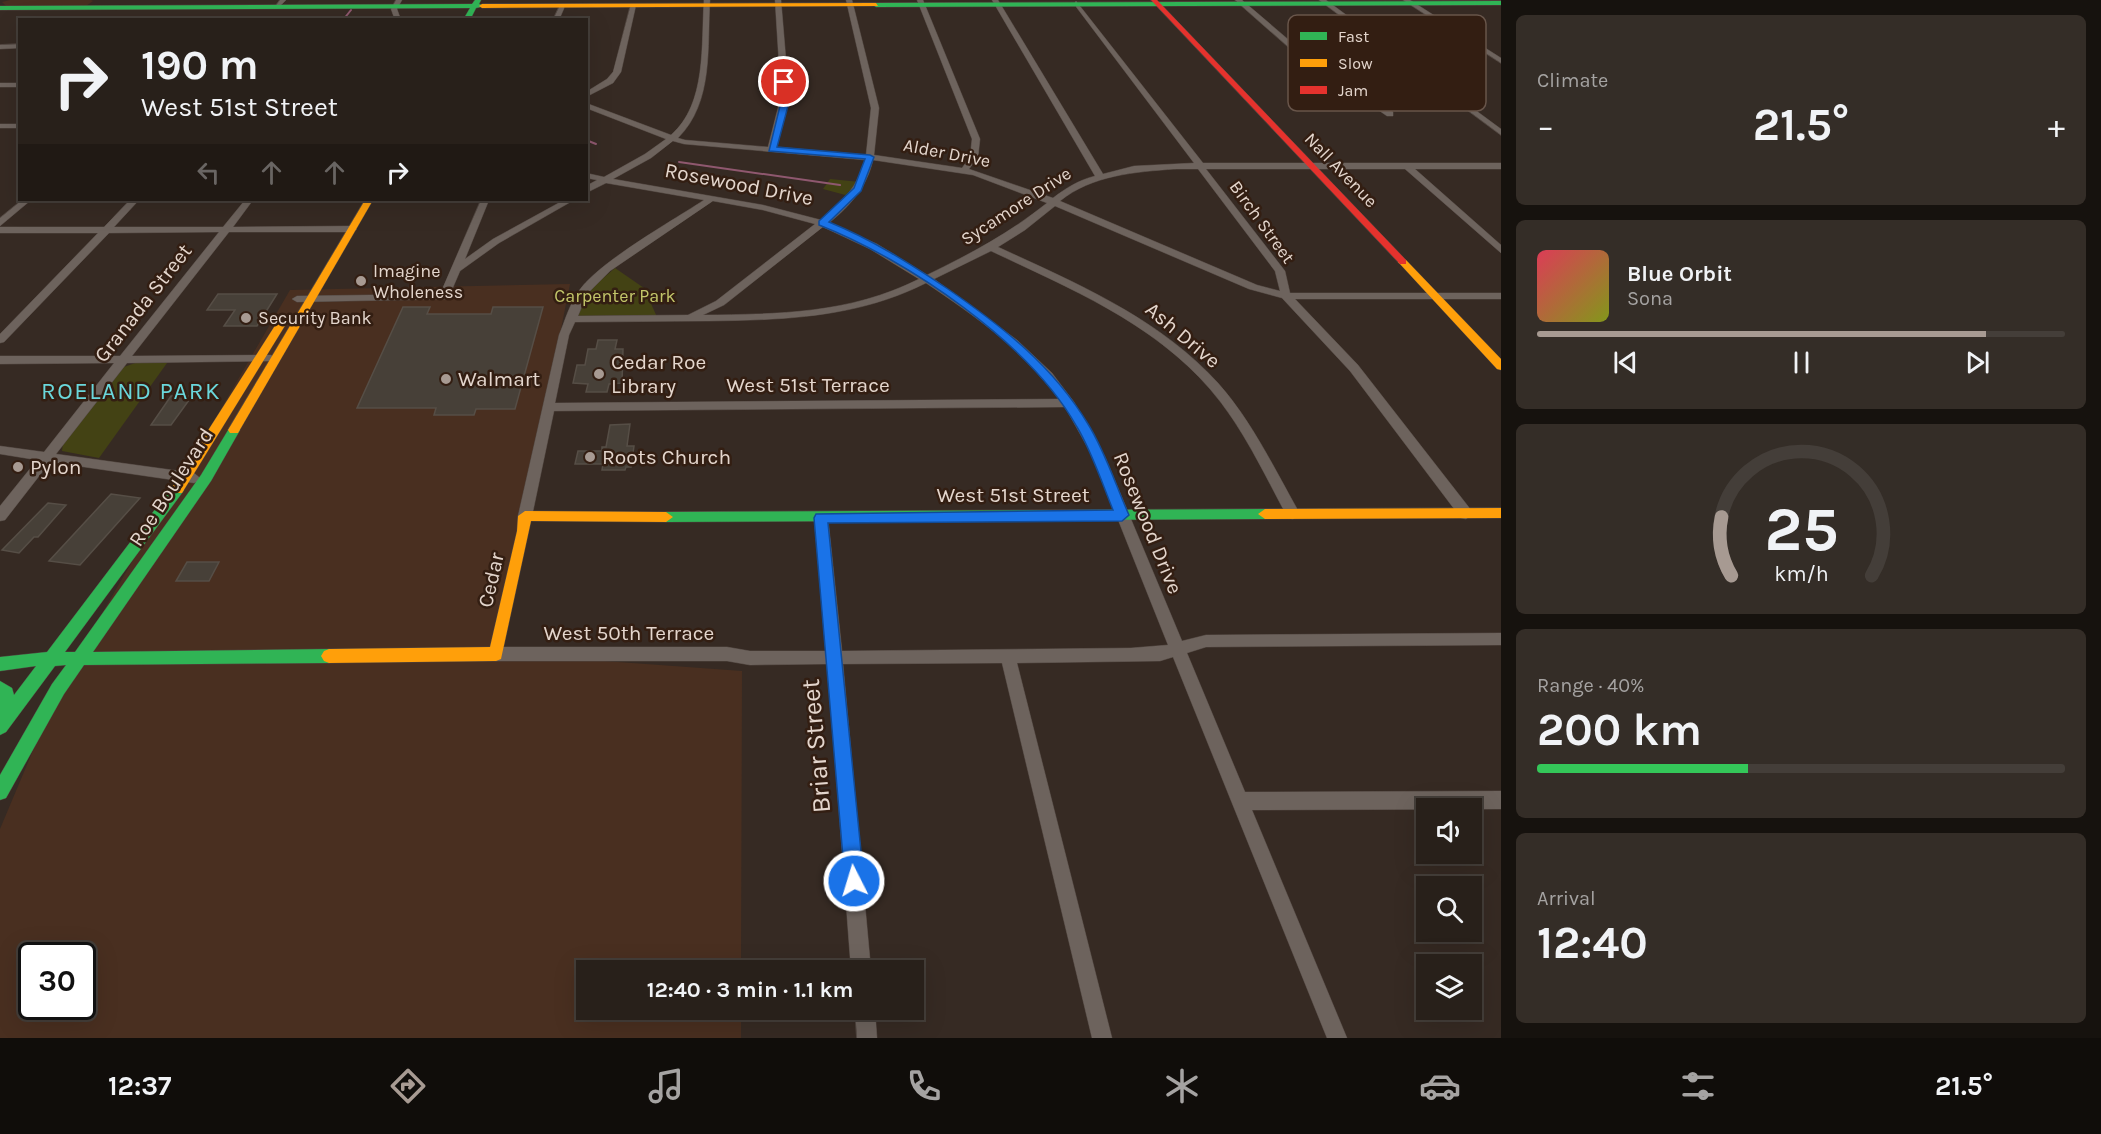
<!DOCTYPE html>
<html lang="en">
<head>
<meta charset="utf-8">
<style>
  :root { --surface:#28201a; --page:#342d27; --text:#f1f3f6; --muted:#a5a3a2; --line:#443e39; --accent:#a79a92 }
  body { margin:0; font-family:Karla,sans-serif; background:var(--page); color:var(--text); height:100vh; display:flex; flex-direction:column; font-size:22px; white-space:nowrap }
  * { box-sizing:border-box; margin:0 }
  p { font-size:20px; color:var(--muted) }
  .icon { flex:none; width:33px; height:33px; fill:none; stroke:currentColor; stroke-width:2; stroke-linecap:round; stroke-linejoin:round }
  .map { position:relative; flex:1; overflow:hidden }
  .side { display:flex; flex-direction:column; gap:15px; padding:15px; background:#16120e; width:600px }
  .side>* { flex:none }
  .hud { position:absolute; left:18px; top:18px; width:570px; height:183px; border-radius:0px; box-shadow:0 6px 24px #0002,0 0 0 2px var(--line); background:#28201a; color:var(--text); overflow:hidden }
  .controls { position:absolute; left:1416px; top:798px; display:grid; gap:12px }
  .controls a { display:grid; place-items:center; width:66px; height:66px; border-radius:0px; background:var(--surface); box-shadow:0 6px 24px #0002,0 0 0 2px var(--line); font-size:30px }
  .speed { position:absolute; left:18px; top:942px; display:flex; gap:12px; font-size:30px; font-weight:700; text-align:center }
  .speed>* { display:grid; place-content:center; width:78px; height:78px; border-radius:50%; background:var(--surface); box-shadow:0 6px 24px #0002,0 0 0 2px var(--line); line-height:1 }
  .speed .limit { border:3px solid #111; border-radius:9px; background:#fff; color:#111 }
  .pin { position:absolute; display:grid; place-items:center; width:51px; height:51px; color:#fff; margin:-26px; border:3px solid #fff; border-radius:50%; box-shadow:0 2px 6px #0007 }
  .me { position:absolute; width:66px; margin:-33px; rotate:355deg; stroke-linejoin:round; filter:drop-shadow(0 0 4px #0008) }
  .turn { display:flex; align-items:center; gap:21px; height:126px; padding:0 24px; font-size:27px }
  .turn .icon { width:78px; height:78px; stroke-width:2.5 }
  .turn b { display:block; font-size:42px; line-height:51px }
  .lanes { display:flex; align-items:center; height:57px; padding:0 24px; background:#0003; justify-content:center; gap:30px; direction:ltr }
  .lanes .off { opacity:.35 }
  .big { font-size:45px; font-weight:700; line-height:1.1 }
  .side .card { flex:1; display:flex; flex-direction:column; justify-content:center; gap:9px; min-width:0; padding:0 21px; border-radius:9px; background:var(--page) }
  .side .dial { align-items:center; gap:0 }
  .dial svg { height:156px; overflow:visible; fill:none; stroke:var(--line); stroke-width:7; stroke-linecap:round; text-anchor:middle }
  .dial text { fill:var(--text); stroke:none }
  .song { display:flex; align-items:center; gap:18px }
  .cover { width:72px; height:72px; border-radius:9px; background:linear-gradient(135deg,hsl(350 70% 55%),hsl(70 70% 35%)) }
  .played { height:6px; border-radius:3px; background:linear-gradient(90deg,var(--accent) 85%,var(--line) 85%) }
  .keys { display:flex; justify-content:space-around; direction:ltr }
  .heat { display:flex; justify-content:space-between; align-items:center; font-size:33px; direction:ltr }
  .charge { height:9px; border-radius:4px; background:linear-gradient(90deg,#34c759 40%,var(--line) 0) }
  .trip { position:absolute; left:576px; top:960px; width:348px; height:60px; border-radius:0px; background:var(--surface); box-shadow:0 6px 24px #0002,0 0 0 2px var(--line); font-weight:700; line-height:60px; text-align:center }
  .tab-bar { display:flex; height:96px; justify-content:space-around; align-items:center; background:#100d0a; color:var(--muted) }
  .tab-bar .icon { width:42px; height:42px }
  .tab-bar .on { color:var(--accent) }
  .tab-bar b { font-size:27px; color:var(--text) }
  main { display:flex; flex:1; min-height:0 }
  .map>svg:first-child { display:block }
</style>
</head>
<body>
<main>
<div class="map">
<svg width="1501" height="1038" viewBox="0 0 1501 1038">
  <rect width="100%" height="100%" fill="#362a23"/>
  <g fill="#492f20" fill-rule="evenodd">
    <polygon points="10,0 91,0 93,1 86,6 6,6 2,2"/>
    <path d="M 570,284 L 496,653 L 742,671 L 741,970 L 586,970 L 586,1010 L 741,1010 L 741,1038 L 0,1038 L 0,829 L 61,684 L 290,290 ZM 32,956 L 82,956 L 82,1006 L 32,1006 Z"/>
  </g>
  <g fill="#434214">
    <polygon points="830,179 860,182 849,196 823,189"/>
    <polygon points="615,268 644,288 657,317 578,317 586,293"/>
    <polygon points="135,363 167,363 99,458 62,451 63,443 124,367"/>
  </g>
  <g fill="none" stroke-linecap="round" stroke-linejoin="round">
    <g stroke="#8f586f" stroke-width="2">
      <polyline points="343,20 351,10"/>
      <polyline points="586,140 596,144"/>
      <polyline points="679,162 840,185"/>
    </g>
  </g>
  <g fill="#474038" stroke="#564e46" stroke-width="1.5">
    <polygon points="218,294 277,294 257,326 224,326 235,310 207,310"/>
    <polygon points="403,307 430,307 427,314 491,314 493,307 543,307 515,409 476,409 474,415 434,415 436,408 357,408"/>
    <polygon points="598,340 617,340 615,349 623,349 622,383 609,384 607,392 586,392 588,384 573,383 577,365 585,365 588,349 596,349"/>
    <polygon points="171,396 192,396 171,425 151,425"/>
    <polygon points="630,424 627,446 634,446 631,467 626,467 625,470 602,470 603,464 575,464 578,451 602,451 602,447 606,447 610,425"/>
    <polygon points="111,494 140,498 80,565 49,561"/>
    <polygon points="48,503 66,505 38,537 34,537 19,553 2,550"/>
    <polygon points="187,562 219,562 209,581 176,581"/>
  </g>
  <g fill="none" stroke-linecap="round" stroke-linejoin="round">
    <g stroke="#514640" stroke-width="1">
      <g id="street">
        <polygon points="280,0 286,0 278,8 274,8"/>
        <polygon points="396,0 402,0 397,9 401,20 395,20 391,9"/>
        <path d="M 704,0 L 710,0 C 707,47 714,102 678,138 L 685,140 L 768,147 L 781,96 L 775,0 L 781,0 L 789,96 L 777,147 L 866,155 L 871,108 L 846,0 L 852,0 L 879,108 L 874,155 L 962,168 L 970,157 L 972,139 L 917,0 L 923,0 L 980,139 L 978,157 L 969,169 L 1053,198 C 1066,188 1079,180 1095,176 L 992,0 L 998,0 L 1103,174 L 1134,166 L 1194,163 L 1074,4 L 1076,1 L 1203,163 L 1501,163 L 1501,169 L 1415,169 L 1501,245 L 1501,253 L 1405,169 L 1206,169 L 1285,271 L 1290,293 L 1501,293 L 1501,299 L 1295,299 L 1358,365 L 1471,510 L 1473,514 L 1466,519 L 1461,518 L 1350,371 L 1282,298 L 1249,289 L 1055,206 L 1025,230 L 998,247 C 1076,283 1159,318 1218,383 C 1252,421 1275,470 1300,514 L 1293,519 L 1288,518 C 1264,474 1243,427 1210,389 C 1152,322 1069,288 991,251 L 934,279 L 1017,340 L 1052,373 L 1074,402 L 1105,457 L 1182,641 L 1206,635 L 1501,633 L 1501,645 L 1206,647 L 1187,653 L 1245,792 L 1501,791 L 1501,809 L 1252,810 L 1347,1038 L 1327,1038 L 1173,657 L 1160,661 L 1017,663 L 1112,1038 L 1092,1038 L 1002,663 L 843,664 L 871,970 L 851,970 L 828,664 L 750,665 L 727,661 L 496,661 L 491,659 L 488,654 L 491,649 L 496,647 L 727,647 L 750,651 L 827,651 L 814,518 L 821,513 L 828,518 L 842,651 L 1131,648 L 1168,645 L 1093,457 L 1065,407 L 554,411 L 532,516 L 525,521 L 520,520 L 518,516 L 559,335 C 565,321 568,308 577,294 C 593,265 674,220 704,200 L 606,183 L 586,193 L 586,186 L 597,180 L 586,178 L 586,173 L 604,177 L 645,154 L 666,139 L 586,108 L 586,103 L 671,135 C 707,104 701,44 704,0 ZM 673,141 L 684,144 L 865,160 C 858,186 842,203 821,220 L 763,205 L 613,179 L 651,158 ZM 873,160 L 973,175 L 1047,203 C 1008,234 972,253 927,275 L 877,244 L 829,223 C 850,206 867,187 873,160 ZM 1175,169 L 1198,169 L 1275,271 L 1280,291 L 1257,285 L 1060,201 C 1092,175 1135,172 1175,169 ZM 713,201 L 763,210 L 815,224 L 716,301 L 688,315 L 578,316 L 587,294 L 610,271 ZM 823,227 L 870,249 L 919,279 C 849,314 779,314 703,315 L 724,305 ZM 926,283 C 975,316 1025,351 1060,399 L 555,403 L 569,335 L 575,322 C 619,322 663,321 708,321 C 783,320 857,318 926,283 Z"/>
        <polygon points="1235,0 1242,0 1351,93 1380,103 1393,112 1393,116 1387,116 1374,107 1345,97"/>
        <polygon points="1319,0 1326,0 1501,129 1501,135"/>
        <polygon points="1403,0 1410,0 1501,58 1501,63"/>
        <polygon points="631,4 636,5 621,72 613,83 586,97 586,92 607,79 613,72"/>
        <polygon points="560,5 565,6 559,20 553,20"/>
        <polygon points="20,44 20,48 0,49 0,45"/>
        <rect x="0" y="83" width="20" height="4"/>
        <rect x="0" y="124" width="20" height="4"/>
        <polygon points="22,200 31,200 0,226 0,218"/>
        <polygon points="130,200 139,200 114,227 223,227 245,200 253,200 233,227 352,226 357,229 352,232 229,232 132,356 271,355 277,359 275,361 127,363 56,454 194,473 200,478 199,481 194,483 50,462 5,520 0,521 0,506 37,460 0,454 0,446 44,452 114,363 0,364 0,356 120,356 219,232 109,233 4,342 0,343 0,334 98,233 0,233 0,227 104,227"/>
        <polygon points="481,200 489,200 465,259 493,239 564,200 574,200 499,243 460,271 448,299 297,302 292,299 297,296 440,294"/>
        <polygon points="855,1010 875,1010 877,1038 857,1038"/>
      </g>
    </g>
    <g stroke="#514640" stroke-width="1">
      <g id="fast">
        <polygon points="475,0 481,0 479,4 485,6 476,8 470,20 463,20 470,8 0,10 0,6 472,4"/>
        <polygon points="1501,1 1501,5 876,7 873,5 876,3"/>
        <polygon points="234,426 240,430 211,481 93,652 329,649 334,651 337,656 334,661 329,663 84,665 64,694 6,798 0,800 0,775 52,684 66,665 55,666 6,732 0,735 0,681 12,688 14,695 36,666 0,671 0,657 47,652 172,487 182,487 184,490 182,493 65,652 75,652 201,475 230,427"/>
        <polygon points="1265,509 1272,514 1265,519 666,522 659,517 666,512"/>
      </g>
    </g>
    <g stroke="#514640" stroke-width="1">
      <g id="slow">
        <polygon points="876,3 878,6 482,8 479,6 482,4"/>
        <polygon points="365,200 373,200 238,433 230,433 228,430"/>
        <polygon points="1403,259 1406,260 1501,359 1501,370 1497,369 1400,264 1398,262"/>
        <polygon points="281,321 286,324 182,493 172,493 170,490 172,487 276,324"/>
        <polygon points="1501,508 1501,518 1265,519 1258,514 1265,509"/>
        <polygon points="525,511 666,512 673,517 666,522 531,521 501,659 496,661 329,663 324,661 321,656 324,651 329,649 490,647 517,531 518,516"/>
      </g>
    </g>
    <g stroke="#514640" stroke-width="1">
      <polygon id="jam" points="1151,0 1157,0 1406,260 1406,264 1400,264"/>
    </g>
    <use href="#street" fill="#6d635d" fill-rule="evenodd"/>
    <use href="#fast" fill="#30b455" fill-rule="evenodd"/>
    <use href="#slow" fill="#ff9f0a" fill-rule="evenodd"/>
    <use href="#jam" fill="#e5322d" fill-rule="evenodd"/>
  </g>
  <path fill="#1a73e8" stroke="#114b97" stroke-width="1.5" d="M 784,80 L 788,82 L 788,106 L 777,147 L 870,155 L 874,157 L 861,191 L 829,222 C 873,240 909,263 948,289 C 1003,327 1053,366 1088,424 C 1105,451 1116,486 1129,515 L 1122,521 L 828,523 L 864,881 L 861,888 L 854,890 L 847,888 L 845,881 L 814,518 L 816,514 L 1113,510 C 1102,483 1092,452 1077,427 C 1030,343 908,260 819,225 L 819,221 L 854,188 L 865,159 L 769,151 L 780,106 L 781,82 Z"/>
  <g fill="#a79a92" stroke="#331e12" stroke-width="2">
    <circle cx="361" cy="281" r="6"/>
    <circle cx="246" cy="318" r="6"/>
    <circle cx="599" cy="374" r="6"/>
    <circle cx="446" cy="379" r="6"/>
    <circle cx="590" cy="457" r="6"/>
    <circle cx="18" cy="467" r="6"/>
  </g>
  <g text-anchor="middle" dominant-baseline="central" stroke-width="5" stroke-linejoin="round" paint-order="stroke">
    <g font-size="18" fill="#e4d6cd" stroke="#331e12">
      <text transform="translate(947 153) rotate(11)">Alder Drive</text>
      <text transform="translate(1341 170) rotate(46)">Nall Avenue</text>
      <text transform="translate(1016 206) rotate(-33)">Sycamore Drive</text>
      <text transform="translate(1262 222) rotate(54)">Birch Street</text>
    </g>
    <g font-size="18" fill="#e4d6cd" stroke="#331e12" text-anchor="start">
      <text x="373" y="271">Imagine<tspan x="373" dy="21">Wholeness</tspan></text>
      <text x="258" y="318">Security Bank</text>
    </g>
    <g font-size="18" fill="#c3c66a" stroke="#331e12">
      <text x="615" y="296">Carpenter Park</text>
    </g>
    <g font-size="21" fill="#e4d6cd" stroke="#331e12">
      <text transform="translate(739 184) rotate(11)">Rosewood Drive</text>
      <text transform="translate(143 303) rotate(-52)">Granada Street</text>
      <text transform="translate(1183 335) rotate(40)">Ash Drive</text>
      <text x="808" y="385">West 51st Terrace</text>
      <text transform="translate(171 487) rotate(-57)">Roe Boulevard</text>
      <text x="1013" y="495">West 51st Street</text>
      <text transform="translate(1148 523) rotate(68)">Rosewood Drive</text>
      <text transform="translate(491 580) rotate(-77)">Cedar</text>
      <text x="629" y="633">West 50th Terrace</text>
    </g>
    <g font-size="21" fill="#e4d6cd" stroke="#331e12" text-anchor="start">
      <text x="611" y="362">Cedar Roe<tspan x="611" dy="24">Library</tspan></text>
      <text x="458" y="379">Walmart</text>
      <text x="602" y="457">Roots Church</text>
      <text x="30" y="467">Pylon</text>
    </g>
    <g font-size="24" letter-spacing="1.5" fill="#6ad7db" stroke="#331e12">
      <text x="131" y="391">ROELAND PARK</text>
    </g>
    <g font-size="26" fill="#e4d6cd" stroke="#331e12">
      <text transform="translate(816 746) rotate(-95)">Briar Street</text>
    </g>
  </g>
  <rect x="1288" y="15" width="198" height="96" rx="9" fill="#331e12" stroke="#68554a" stroke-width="1.5"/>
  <rect x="1300" y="32" width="27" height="8" fill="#30b455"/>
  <rect x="1300" y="59" width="27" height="8" fill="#ff9f0a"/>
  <rect x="1300" y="86" width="27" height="8" fill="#e5322d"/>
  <g font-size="16" fill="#e4d6cd">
    <text x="1338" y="42">Fast</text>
    <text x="1338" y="69">Slow</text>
    <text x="1338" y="96">Jam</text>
  </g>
</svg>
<div class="controls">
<a><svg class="icon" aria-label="sound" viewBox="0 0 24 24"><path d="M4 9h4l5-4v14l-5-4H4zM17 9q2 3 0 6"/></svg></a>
<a><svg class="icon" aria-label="search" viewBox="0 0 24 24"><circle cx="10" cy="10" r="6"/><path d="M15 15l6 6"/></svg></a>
<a><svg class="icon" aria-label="layers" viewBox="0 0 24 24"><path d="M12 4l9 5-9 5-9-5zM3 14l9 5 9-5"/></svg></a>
</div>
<div class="speed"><div class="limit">30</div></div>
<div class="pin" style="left:784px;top:82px;background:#d93025"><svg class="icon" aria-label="arrive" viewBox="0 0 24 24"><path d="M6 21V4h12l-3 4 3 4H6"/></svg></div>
<svg class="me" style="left:854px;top:881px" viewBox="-20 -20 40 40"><circle r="17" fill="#1a73e8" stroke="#fff" stroke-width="3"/><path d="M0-11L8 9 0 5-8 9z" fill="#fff"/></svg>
<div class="trip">12:40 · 3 min · 1.1 km</div>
<div class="hud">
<div class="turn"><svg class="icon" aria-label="right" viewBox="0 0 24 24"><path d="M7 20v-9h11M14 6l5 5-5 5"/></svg><div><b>190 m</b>West 51st Street</div></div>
<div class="lanes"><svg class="icon off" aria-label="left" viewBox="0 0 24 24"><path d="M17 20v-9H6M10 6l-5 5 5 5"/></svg><svg class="icon off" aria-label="ahead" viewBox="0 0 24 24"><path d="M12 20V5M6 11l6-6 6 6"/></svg><svg class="icon off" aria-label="ahead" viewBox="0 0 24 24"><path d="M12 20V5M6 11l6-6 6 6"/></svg><svg class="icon" aria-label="right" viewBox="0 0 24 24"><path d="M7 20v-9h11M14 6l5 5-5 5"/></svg></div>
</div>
</div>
<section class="side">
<div class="card"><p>Climate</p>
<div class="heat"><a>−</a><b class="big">21.5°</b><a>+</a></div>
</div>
<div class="card">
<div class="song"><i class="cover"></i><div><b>Blue Orbit</b><p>Sona</p></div></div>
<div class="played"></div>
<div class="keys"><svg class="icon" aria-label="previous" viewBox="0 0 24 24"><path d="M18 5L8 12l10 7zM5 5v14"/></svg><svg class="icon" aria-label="pause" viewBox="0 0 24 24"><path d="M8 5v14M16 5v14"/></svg><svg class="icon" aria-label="next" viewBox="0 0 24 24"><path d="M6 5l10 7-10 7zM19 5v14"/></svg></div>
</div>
<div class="card dial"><svg viewBox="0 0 100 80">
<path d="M14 69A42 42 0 1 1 86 69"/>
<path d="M14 69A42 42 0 0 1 9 39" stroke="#a79a92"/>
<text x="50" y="56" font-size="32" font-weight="700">25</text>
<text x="50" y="72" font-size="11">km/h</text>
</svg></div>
<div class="card"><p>Range · 40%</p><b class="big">200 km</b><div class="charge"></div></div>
<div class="card"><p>Arrival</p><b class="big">12:40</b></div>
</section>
</main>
<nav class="tab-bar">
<b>12:37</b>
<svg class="icon on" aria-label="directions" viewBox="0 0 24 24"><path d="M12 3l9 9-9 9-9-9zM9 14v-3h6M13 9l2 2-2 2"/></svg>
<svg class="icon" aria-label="music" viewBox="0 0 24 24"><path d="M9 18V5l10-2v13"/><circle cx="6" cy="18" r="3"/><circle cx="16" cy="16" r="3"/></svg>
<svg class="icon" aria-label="phone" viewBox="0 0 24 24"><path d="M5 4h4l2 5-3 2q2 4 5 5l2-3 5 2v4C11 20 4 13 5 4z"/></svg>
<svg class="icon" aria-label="climate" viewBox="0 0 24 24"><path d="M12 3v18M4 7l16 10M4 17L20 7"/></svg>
<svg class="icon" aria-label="car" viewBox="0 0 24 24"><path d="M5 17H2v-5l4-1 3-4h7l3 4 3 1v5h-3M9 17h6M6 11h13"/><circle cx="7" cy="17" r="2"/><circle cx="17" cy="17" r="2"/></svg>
<svg class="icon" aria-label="filters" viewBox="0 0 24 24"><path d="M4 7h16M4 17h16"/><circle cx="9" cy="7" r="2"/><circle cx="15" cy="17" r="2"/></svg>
<b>21.5°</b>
</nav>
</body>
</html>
